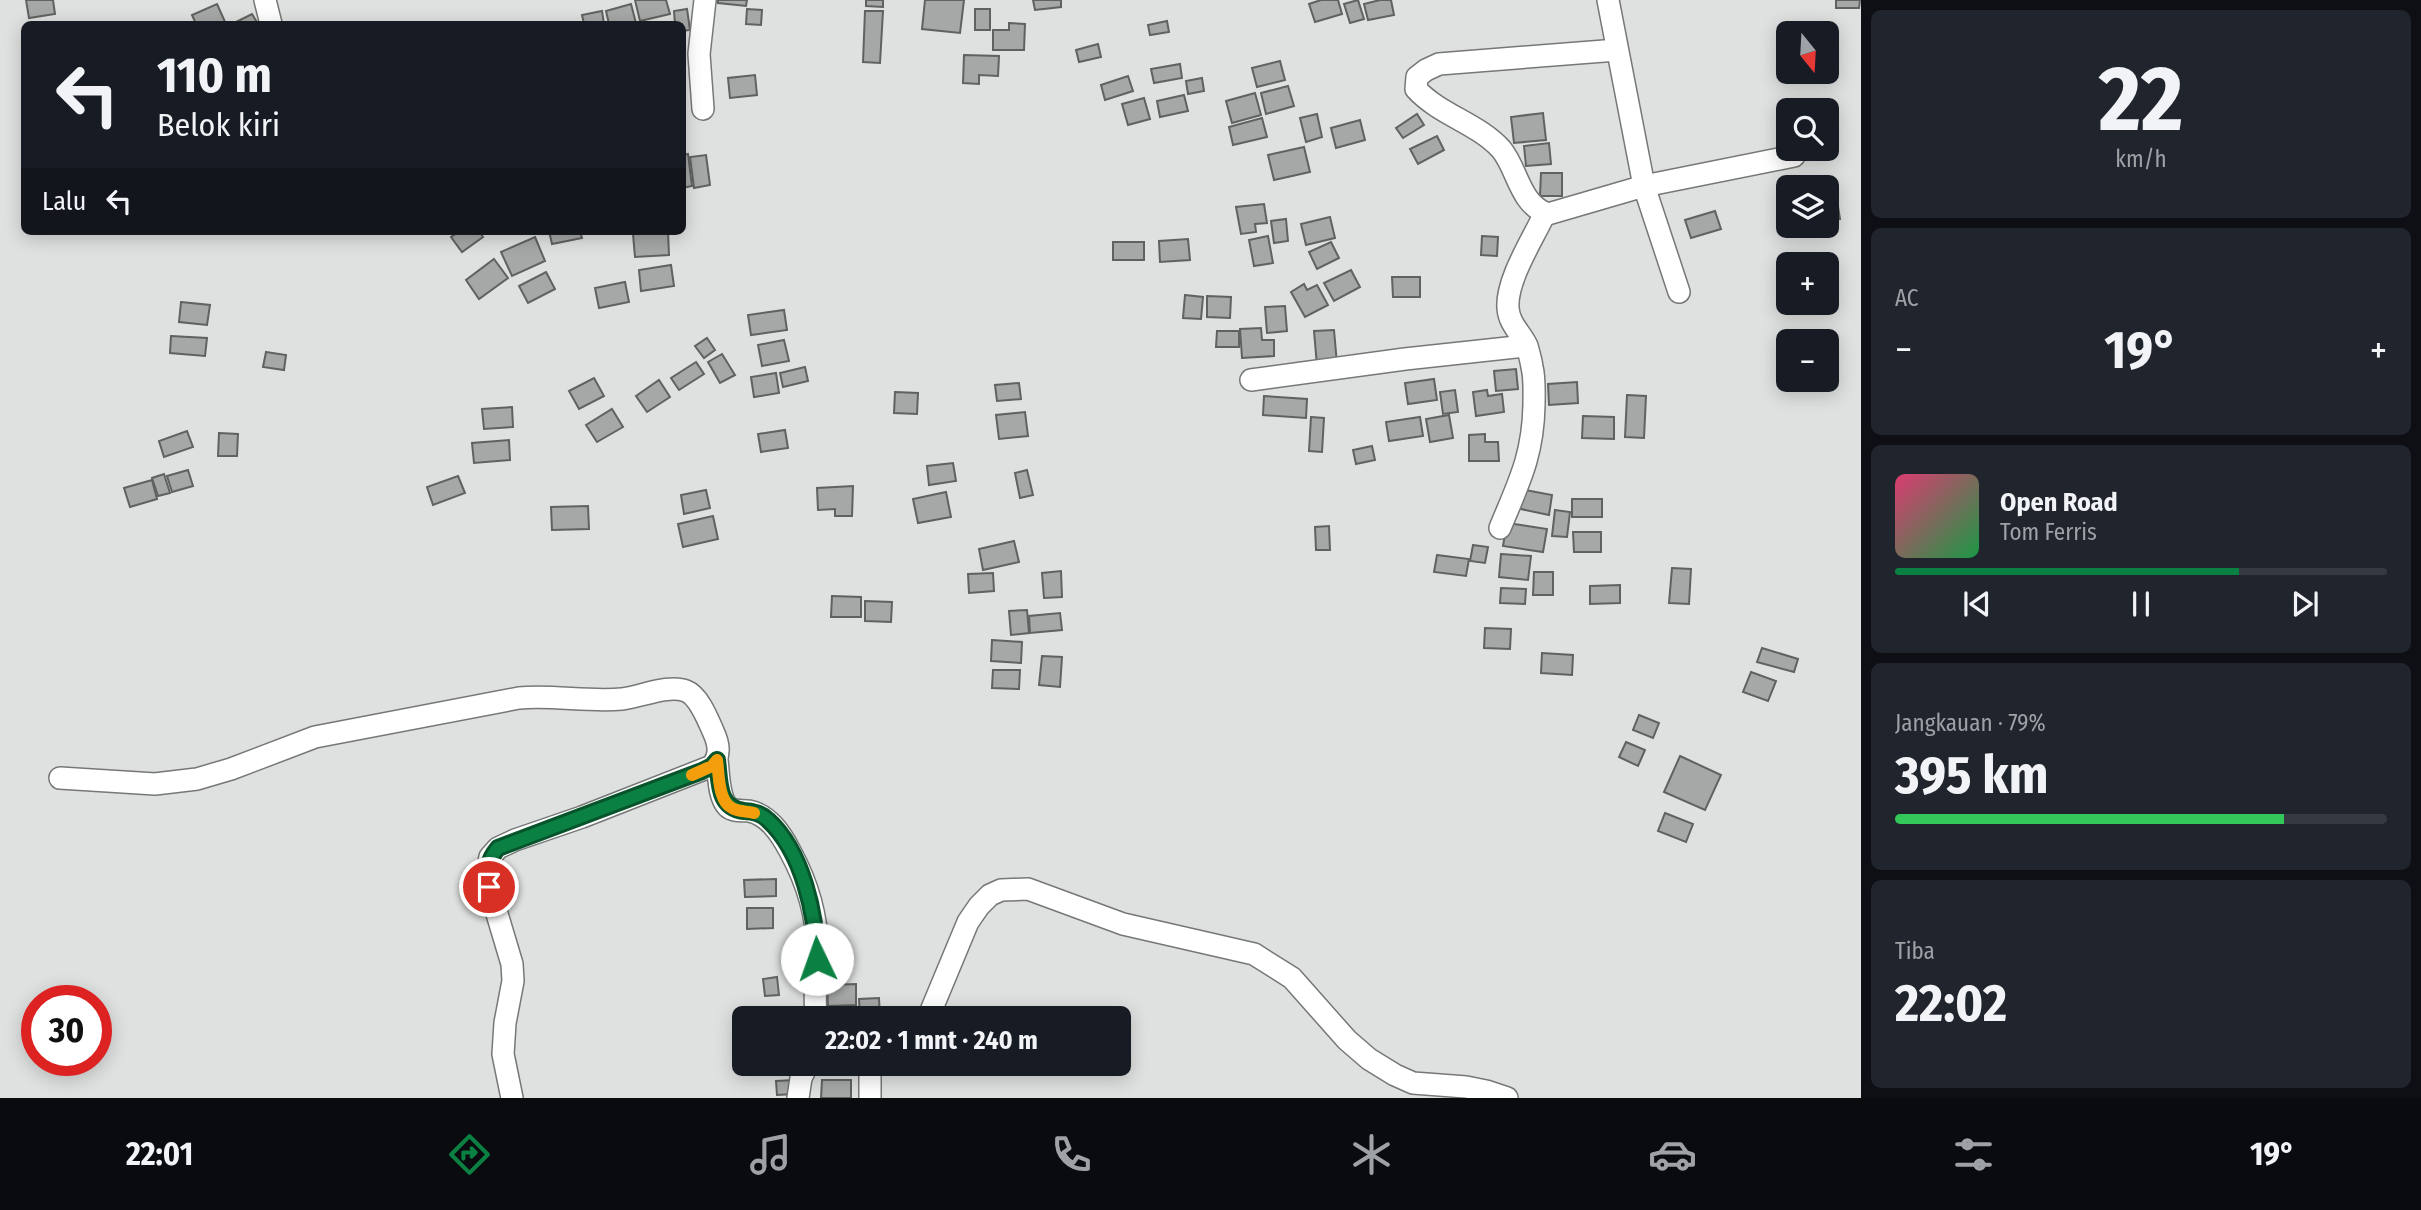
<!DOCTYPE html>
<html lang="id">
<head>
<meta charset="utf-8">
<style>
  :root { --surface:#171b24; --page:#20242c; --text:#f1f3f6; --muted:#9ea1a6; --line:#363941; --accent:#0b8043 }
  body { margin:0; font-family:"Fira Sans Condensed",sans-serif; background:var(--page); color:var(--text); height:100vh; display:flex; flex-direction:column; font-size:26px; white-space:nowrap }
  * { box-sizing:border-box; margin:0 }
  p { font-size:23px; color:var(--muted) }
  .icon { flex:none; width:38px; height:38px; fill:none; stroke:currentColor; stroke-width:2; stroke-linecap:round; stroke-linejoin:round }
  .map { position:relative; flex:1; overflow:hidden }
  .side { display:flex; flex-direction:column; gap:10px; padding:10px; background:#0d0f14; width:560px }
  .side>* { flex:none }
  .guide { position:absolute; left:21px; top:21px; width:665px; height:214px; border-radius:10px; box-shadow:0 4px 18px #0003; background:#171b24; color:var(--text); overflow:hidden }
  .needle { width:46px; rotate:162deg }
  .buttons { position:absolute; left:1776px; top:21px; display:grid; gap:14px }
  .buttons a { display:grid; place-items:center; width:63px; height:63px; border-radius:10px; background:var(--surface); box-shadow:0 4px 18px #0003; font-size:35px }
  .speed { position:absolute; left:21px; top:985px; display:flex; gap:14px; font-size:35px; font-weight:700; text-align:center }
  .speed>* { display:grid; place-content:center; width:91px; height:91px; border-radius:50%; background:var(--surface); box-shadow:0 4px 18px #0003; line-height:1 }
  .speed .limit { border:10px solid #d22; background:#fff; color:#111 }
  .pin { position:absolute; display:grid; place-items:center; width:60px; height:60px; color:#fff; margin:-30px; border:4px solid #fff; border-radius:50%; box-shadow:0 2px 7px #0007 }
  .me { position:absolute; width:77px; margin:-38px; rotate:357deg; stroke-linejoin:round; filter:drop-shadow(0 0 5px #0008) }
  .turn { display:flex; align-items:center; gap:24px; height:147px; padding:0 21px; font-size:32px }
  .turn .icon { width:91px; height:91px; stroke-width:2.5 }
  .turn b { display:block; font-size:49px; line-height:60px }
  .then { display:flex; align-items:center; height:66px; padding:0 21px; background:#0003; gap:14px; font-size:26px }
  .big { font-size:52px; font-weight:700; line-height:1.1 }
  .side .widget { flex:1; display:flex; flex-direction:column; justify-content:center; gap:10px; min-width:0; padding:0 24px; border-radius:10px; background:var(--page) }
  .side .dial { align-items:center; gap:0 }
  .dial b { font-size:91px; line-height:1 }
  .song { display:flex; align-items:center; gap:21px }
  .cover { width:84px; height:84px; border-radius:10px; background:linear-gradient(135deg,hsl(340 70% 55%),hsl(140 70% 35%)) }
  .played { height:7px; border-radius:4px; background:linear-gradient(90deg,var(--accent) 70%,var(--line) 70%) }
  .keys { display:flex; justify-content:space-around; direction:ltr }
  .heat { display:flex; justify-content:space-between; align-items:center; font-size:38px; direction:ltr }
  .charge { height:10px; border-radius:5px; background:linear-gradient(90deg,#34c759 79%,var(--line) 0) }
  .trip { position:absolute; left:732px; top:1006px; width:399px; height:70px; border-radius:10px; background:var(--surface); box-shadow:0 4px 18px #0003; font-weight:700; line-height:70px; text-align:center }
  .menu { display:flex; height:112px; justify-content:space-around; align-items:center; background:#090b0e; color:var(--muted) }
  .menu .icon { width:49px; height:49px }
  .menu .active { color:var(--accent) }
  .menu b { font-size:32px; color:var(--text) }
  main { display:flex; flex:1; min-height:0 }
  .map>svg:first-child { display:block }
</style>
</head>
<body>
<main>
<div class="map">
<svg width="1861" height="1098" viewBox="0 0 1861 1098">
  <rect width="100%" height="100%" fill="#dee1df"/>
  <g fill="#a5a8a6" stroke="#606261" stroke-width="2">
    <polygon points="26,0 53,0 55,14 29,18"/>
    <polygon points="635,0 666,0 670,14 640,21"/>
    <polygon points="718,0 747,0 746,6 718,3"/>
    <polygon points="866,0 883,0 883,7 866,6"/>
    <polygon points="925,0 964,0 960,33 922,29"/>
    <polygon points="1033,0 1061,0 1061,7 1035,10"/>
    <polygon points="1321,0 1338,0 1342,14 1315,22 1309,4"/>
    <polygon points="1358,0 1364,19 1350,23 1344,4"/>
    <polygon points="1380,0 1391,0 1394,15 1368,20 1364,4"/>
    <polygon points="1836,0 1860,0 1859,8 1836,8"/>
    <polygon points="217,4 226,24 196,24 192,15"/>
    <polygon points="631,4 636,23 609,24 606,11"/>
    <polygon points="687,9 690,30 682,31 682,24 675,24 674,11"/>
    <polygon points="747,9 762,10 761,25 746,24"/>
    <rect x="975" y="9" width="15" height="21"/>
    <polygon points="602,11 604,24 584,24 582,15"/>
    <polygon points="865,11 883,11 880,63 863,62"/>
    <polygon points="252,14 258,24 232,24"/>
    <polygon points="1167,21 1169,32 1150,35 1148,25"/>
    <polygon points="1009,23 1025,24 1024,50 993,50 993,30 1009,30"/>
    <polygon points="1098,44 1101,57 1079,62 1076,50"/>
    <polygon points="964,55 999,56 998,76 979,75 979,84 963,83"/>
    <polygon points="1280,61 1285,80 1257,87 1252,68"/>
    <polygon points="1180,64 1182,78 1154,83 1151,69"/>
    <polygon points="755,75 757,95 730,98 728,78"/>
    <polygon points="1128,76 1133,91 1105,100 1101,85"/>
    <polygon points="1202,78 1204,91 1188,94 1186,81"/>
    <polygon points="1288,86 1294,106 1266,114 1261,93"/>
    <polygon points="1255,93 1261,115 1232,123 1226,101"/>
    <polygon points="1184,95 1188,111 1160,117 1157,101"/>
    <polygon points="1144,98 1150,119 1128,125 1122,104"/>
    <polygon points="1543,113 1546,140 1514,143 1511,117"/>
    <polygon points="1317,114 1322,137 1306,142 1300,118"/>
    <polygon points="1417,114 1424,125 1403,138 1396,128"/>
    <polygon points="1262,118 1267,137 1233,145 1229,127"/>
    <polygon points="1360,120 1365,140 1336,148 1331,128"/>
    <polygon points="1437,136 1444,150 1418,164 1410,149"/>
    <polygon points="1549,143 1551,164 1526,166 1524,146"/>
    <polygon points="1304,147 1310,172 1274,180 1268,155"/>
    <polygon points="688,154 692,186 682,188 682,155"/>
    <polygon points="706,155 710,185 694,188 690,157"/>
    <polygon points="1541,173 1562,173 1562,196 1540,196"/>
    <polygon points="1836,194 1840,219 1827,222 1827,196"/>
    <polygon points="1264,204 1267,223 1255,224 1256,232 1241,234 1236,207"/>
    <polygon points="1715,211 1721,229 1691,238 1685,220"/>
    <polygon points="1330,217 1335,238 1306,245 1301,224"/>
    <polygon points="1286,219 1288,241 1274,243 1271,221"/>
    <polygon points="1790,226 1821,226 1792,233"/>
    <polygon points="460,231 479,231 483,237 462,252 451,237"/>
    <polygon points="549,231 580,231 582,238 552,244"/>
    <polygon points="668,232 669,255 635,257 633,234"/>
    <polygon points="1268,236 1273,263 1254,266 1249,240"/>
    <polygon points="1482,236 1498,237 1497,256 1481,255"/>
    <polygon points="535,237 545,261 512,276 501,252"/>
    <polygon points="1188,239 1190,260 1160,262 1159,241"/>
    <rect x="1113" y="242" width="31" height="18"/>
    <polygon points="1331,242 1339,258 1317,269 1309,252"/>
    <polygon points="494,259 508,278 479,299 466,280"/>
    <polygon points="671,265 674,286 641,291 639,270"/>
    <polygon points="1351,270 1360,287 1334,301 1324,283"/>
    <polygon points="546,272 555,289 528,303 519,286"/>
    <polygon points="1392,277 1420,277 1420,297 1393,297"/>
    <polygon points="625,282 629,302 599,308 595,288"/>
    <polygon points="1304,284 1307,290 1317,285 1328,305 1305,317 1291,292"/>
    <polygon points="1185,295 1203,297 1201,319 1183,318"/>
    <polygon points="1207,296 1231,297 1230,318 1207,317"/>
    <polygon points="181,302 210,305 207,325 179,322"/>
    <polygon points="1285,306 1287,331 1267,333 1265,307"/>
    <polygon points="784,310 787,330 751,335 748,315"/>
    <polygon points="1261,328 1262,340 1274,340 1274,356 1242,358 1240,329"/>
    <polygon points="1334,330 1337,364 1317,366 1314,331"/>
    <polygon points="1217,331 1239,331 1239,347 1216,347"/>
    <polygon points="171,336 207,338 205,356 170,353"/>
    <polygon points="707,338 715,350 704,358 695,346"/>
    <polygon points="784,340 789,361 762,366 758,345"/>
    <polygon points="266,352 286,355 284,370 263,367"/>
    <polygon points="722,354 735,375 720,383 708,362"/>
    <polygon points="696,362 704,374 679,390 671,378"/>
    <polygon points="805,367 808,381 783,387 780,373"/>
    <polygon points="1516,369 1518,389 1496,391 1494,371"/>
    <polygon points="776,373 779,393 754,397 751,377"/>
    <polygon points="594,378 604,396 579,409 569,391"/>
    <polygon points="1434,379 1437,400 1408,404 1405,383"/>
    <polygon points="659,380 670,397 647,412 636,396"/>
    <polygon points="1577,382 1578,403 1549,405 1548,384"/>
    <polygon points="1019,383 1021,399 997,401 995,385"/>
    <polygon points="1455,390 1458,412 1443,414 1440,392"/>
    <polygon points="1487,390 1488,396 1502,394 1504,412 1476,416 1473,392"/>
    <polygon points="895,392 918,393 917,414 894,413"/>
    <polygon points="1627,395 1646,396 1644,438 1625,437"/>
    <polygon points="1264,396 1307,399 1306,418 1263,415"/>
    <polygon points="512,407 513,427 484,429 482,409"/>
    <polygon points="612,409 623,427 597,442 586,425"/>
    <polygon points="1025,412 1028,436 999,439 996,415"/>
    <polygon points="1449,415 1453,438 1430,442 1426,419"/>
    <polygon points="1583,416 1614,417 1614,439 1582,438"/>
    <polygon points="1311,417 1324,418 1322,452 1309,451"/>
    <polygon points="1420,417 1423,436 1389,441 1386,422"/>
    <polygon points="785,430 788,448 761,452 758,434"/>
    <polygon points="187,431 193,447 164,457 159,441"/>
    <polygon points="219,433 238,434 237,456 218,456"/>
    <polygon points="1485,434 1485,442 1498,442 1499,461 1469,461 1469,435"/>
    <polygon points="509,440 510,460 474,463 472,443"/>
    <polygon points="1372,446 1375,460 1356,464 1353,450"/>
    <polygon points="953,463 956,481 929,485 927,466"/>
    <polygon points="188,470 193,486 172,492 167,476"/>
    <polygon points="1027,470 1033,495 1020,498 1015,473"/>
    <polygon points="164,474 170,493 158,496 152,478"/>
    <polygon points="458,476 465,493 433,505 427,487"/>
    <polygon points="152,480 157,499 130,507 124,488"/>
    <polygon points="853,486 852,516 835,516 835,509 818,510 817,488"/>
    <polygon points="1520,489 1552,495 1549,515 1516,508"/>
    <polygon points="706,490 710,508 684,514 681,495"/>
    <polygon points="946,492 951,517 918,523 913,499"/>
    <rect x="1572" y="499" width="30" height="18"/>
    <polygon points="588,506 589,529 552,530 551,507"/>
    <polygon points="1555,510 1570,512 1567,537 1552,536"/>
    <polygon points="713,516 718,539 683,547 678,524"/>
    <polygon points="1507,523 1547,529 1543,552 1503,546"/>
    <polygon points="1329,526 1330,550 1316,550 1315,527"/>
    <polygon points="1573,532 1601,532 1601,552 1574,552"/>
    <polygon points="1014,541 1019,562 983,570 979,549"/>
    <polygon points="1473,545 1488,547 1485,563 1470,561"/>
    <polygon points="1501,554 1531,556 1528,580 1499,577"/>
    <polygon points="1437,555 1469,559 1466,576 1434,572"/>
    <polygon points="1672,568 1691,569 1689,604 1669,603"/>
    <polygon points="1061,571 1062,597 1044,598 1042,573"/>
    <polygon points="1534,572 1553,572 1553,595 1533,595"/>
    <polygon points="993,573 994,591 969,593 968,574"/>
    <polygon points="1620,585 1620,603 1590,604 1590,586"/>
    <polygon points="1501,588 1526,589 1525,604 1500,603"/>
    <polygon points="832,596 861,597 861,617 831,617"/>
    <polygon points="865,601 892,602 891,622 865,621"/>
    <polygon points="1027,610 1029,633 1011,635 1009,611"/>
    <polygon points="1060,613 1062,630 1030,633 1029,616"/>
    <polygon points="1485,628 1511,629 1510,649 1484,648"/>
    <polygon points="992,640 1022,642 1021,663 991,661"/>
    <polygon points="1762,648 1798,659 1794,672 1757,662"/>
    <polygon points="1542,653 1573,655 1572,675 1541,673"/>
    <polygon points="1042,656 1062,657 1060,687 1039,685"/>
    <polygon points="993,670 1020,670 1019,689 992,688"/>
    <polygon points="1751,672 1776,681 1768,701 1743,692"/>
    <polygon points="1639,715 1659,723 1653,738 1633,730"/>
    <polygon points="1626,742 1645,750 1638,766 1619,757"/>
    <polygon points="1680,756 1721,775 1705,810 1664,792"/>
    <polygon points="1665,813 1693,824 1686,842 1658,831"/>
    <polygon points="776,879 776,896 745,897 744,880"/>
    <polygon points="747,908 773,908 773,928 747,929"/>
    <polygon points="777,977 779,995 765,996 763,979"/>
    <polygon points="856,984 856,1005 828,1006 827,985"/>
    <polygon points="879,998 880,1018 860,1018 859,999"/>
    <polygon points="856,1014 856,1018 823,1018 823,1015"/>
    <polygon points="794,1080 795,1094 777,1095 776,1081"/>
    <polygon points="822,1080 851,1080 851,1098 821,1098"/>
  </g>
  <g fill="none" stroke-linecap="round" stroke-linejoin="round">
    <g stroke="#757876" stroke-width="24">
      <g id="minor">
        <polyline points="265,0 271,24"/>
        <polyline points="1608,0 1644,186 1679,292"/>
        <path d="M 1617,50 L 1439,64 L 1426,70 L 1417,77 L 1416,89 C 1440,115 1477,123 1501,149 C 1518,169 1519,204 1548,214 L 1644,186 L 1794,156"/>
        <polyline points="703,109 699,54 705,0"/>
        <polyline points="1251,380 1405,359 1526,346"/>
        <path d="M 1500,528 C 1519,482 1533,456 1534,405 C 1534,393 1535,379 1532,367 C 1531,360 1529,353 1527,346 C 1521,333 1509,324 1508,308 C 1506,280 1533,239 1545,213"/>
        <path d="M 717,760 C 719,774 718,797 728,807 C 734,812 743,810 749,811 C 769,815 781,834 790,851 C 808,884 819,921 817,959 C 816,980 814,998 816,1018"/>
        <path d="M 60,778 L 155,784 L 197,779 L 231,769 L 315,737 L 519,698 C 553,695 588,702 622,699 C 641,697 668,684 686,691 C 699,696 708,720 713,731 C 719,744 721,755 712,766 L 582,817 L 515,840 L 498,848 L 490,857 L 487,871 L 489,887 L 512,964 L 513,981 L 505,1023 L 503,1054 L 512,1098"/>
        <polyline points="928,1018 968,922 979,906 990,895 1001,890 1028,889 1123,924 1254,954 1292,978 1347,1040 1369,1059 1395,1075 1413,1083 1466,1087 1486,1091 1507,1098"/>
        <polyline points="798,1098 801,1078 808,1064"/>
        <polyline points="870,1098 870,1064"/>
      </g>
    </g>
    <use href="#minor" stroke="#fff" stroke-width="21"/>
  </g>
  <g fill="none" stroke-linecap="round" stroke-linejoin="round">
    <g stroke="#07532c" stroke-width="18">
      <path id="route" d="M 489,887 C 487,871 487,861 498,848 L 702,771 L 712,766 L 717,760 C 720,782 717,808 744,811 C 752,811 762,814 768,820 C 803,852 816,915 817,959"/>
    </g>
    <use href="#route" stroke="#0b8043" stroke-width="12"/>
    <path stroke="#f59e0b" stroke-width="12" d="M 692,775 L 712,766 L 717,760 C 719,774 718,801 732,808 C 738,812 747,811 754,813"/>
  </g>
</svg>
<div class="buttons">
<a><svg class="needle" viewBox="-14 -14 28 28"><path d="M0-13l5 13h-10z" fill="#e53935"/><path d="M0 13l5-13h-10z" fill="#9ea1a6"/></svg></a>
<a><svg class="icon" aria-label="search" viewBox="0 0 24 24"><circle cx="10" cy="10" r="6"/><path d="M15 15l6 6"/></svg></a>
<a><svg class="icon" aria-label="layers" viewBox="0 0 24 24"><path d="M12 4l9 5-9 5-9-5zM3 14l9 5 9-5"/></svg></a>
<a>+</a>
<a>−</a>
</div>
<div class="speed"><div class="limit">30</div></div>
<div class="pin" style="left:489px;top:887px;background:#d93025"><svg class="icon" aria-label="arrive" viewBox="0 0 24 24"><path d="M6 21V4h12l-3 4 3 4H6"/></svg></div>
<svg class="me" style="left:817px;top:959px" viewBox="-20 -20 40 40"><circle r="19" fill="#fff"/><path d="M0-13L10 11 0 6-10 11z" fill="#0b8043"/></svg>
<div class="trip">22:02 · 1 mnt · 240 m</div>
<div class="guide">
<div class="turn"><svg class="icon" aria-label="left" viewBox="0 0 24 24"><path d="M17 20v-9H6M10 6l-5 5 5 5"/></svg><div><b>110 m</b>Belok kiri</div></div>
<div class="then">Lalu<svg class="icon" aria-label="left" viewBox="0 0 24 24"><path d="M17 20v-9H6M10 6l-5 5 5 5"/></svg></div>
</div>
</div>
<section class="side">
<div class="widget dial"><b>22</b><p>km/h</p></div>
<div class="widget"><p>AC</p>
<div class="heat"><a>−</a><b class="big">19°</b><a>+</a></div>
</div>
<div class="widget">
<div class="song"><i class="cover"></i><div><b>Open Road</b><p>Tom Ferris</p></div></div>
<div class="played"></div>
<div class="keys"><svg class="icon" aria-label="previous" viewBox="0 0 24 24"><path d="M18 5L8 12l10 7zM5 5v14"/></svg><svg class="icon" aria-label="pause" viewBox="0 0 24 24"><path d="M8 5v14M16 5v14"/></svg><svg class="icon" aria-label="next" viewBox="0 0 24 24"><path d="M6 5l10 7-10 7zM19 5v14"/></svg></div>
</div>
<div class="widget"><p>Jangkauan · 79%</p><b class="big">395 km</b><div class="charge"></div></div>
<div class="widget"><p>Tiba</p><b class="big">22:02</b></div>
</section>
</main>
<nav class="menu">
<b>22:01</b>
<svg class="icon active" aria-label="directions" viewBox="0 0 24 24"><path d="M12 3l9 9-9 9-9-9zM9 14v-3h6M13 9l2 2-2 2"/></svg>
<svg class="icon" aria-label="music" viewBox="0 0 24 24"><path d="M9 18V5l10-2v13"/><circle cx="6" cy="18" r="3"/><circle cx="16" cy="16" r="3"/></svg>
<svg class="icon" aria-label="phone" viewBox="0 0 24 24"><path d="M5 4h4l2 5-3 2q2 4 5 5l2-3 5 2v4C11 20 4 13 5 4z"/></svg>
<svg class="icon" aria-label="climate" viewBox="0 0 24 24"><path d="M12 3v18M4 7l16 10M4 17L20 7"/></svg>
<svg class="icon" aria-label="car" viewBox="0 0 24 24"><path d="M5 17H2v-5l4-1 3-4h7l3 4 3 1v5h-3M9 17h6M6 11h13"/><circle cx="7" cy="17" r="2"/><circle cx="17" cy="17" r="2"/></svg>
<svg class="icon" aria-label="filters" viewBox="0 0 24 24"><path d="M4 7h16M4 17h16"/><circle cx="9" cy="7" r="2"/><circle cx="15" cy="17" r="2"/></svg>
<b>19°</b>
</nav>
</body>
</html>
